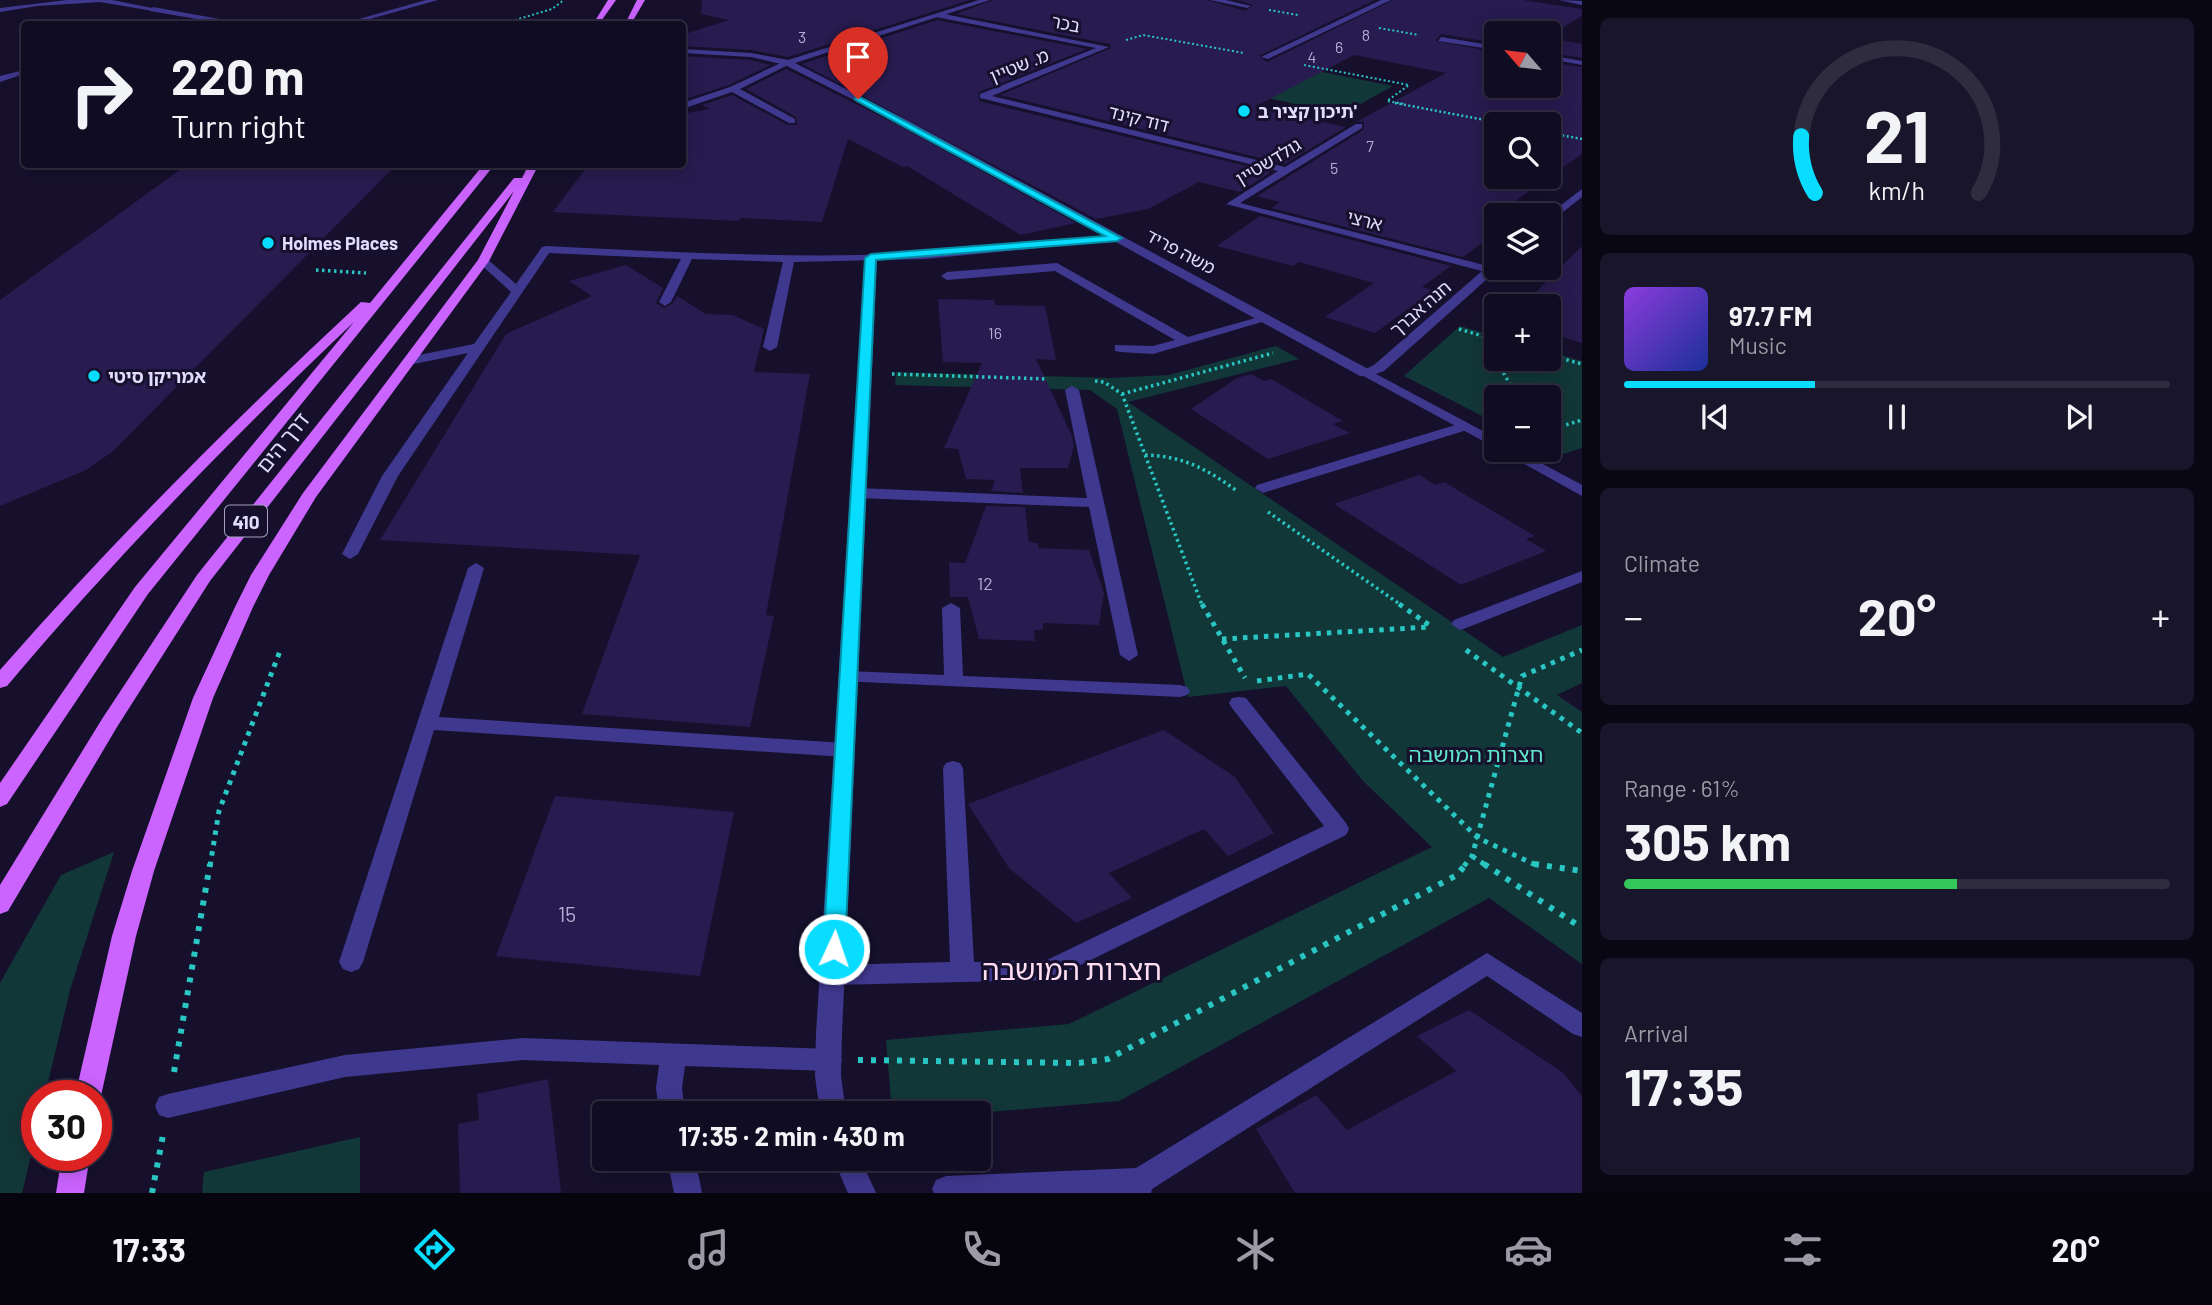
<!DOCTYPE html>
<html lang="en">
<head>
<meta charset="utf-8">
<style>
  :root { --surface:#100c22; --page:#19152a; --text:#f1f3f6; --muted:#9c9ba5; --line:#302c40; --accent:#08dcff }
  body { margin:0; font-family:Barlow,"Noto Sans Hebrew",sans-serif; background:var(--page); color:var(--text); height:100vh; display:flex; flex-direction:column; font-size:26px; white-space:nowrap }
  * { box-sizing:border-box; margin:0 }
  p { font-size:23px; color:var(--muted) }
  .icon { flex:none; width:38px; height:38px; fill:none; stroke:currentColor; stroke-width:2; stroke-linecap:round; stroke-linejoin:round }
  .map { position:relative; flex:1; overflow:hidden }
  .side { display:flex; flex-direction:column; gap:18px; padding:18px; background:#090713; width:630px }
  .side>* { flex:none }
  .hud { position:absolute; left:21px; top:21px; width:665px; height:147px; border-radius:7px; box-shadow:0 4px 18px #0003,0 0 0 2px var(--line); background:#100c22; color:var(--text); overflow:hidden }
  .needle { width:46px; rotate:298deg }
  .fabs { position:absolute; left:1484px; top:21px; display:grid; gap:14px }
  .fabs a { display:grid; place-items:center; width:77px; height:77px; border-radius:7px; background:var(--surface); box-shadow:0 4px 18px #0003,0 0 0 2px var(--line); font-size:35px }
  .speed { position:absolute; left:21px; top:1080px; display:flex; gap:14px; font-size:35px; font-weight:700; text-align:center }
  .speed>* { display:grid; place-content:center; width:91px; height:91px; border-radius:50%; background:var(--surface); box-shadow:0 4px 18px #0003,0 0 0 2px var(--line); line-height:1 }
  .speed .limit { border:10px solid #d22; background:#fff; color:#111 }
  .pin { position:absolute; display:grid; place-items:center; width:60px; height:60px; color:#fff; margin:-72px -30px; border-radius:50% 50% 50% 0; rotate:-45deg; box-shadow:0 0 7px #0007 }
  .pin .icon { rotate:45deg }
  .me { position:absolute; width:77px; margin:-38px; rotate:3deg; stroke-linejoin:round; filter:drop-shadow(0 0 5px #0008) }
  .turn { display:flex; align-items:center; gap:24px; height:147px; padding:0 35px; font-size:32px }
  .turn .icon { width:91px; height:91px; stroke-width:2.5 }
  .turn b { display:block; font-size:49px; line-height:60px }
  .big { font-size:52px; font-weight:700; line-height:1.1 }
  .side .widget { flex:1; display:flex; flex-direction:column; justify-content:center; gap:10px; min-width:0; padding:0 24px; border-radius:10px; background:var(--page) }
  .side .dial { align-items:center; gap:0 }
  .dial svg { height:182px; overflow:visible; fill:none; stroke:var(--line); stroke-width:7; stroke-linecap:round; text-anchor:middle }
  .dial text { fill:var(--text); stroke:none }
  .song { display:flex; align-items:center; gap:21px }
  .cover { width:84px; height:84px; border-radius:10px; background:linear-gradient(135deg,hsl(270 70% 55%),hsl(230 70% 35%)) }
  .played { height:7px; border-radius:4px; background:linear-gradient(90deg,var(--accent) 35%,var(--line) 35%) }
  .keys { display:flex; justify-content:space-around; direction:ltr }
  .heat { display:flex; justify-content:space-between; align-items:center; font-size:38px; direction:ltr }
  .charge { height:10px; border-radius:5px; background:linear-gradient(90deg,#34c759 61%,var(--line) 0) }
  .trip { position:absolute; left:592px; top:1101px; width:399px; height:70px; border-radius:7px; background:var(--surface); box-shadow:0 4px 18px #0003,0 0 0 2px var(--line); font-weight:700; line-height:70px; text-align:center }
  .tab-bar { display:flex; height:112px; justify-content:space-around; align-items:center; background:#06050e; color:var(--muted) }
  .tab-bar .icon { width:49px; height:49px }
  .tab-bar .active { color:var(--accent) }
  .tab-bar b { font-size:32px; color:var(--text) }
  main { display:flex; flex:1; min-height:0 }
  .map>svg:first-child { display:block }
</style>
</head>
<body>
<main>
<div class="map">
<svg width="1582" height="1193" viewBox="0 0 1582 1193">
  <rect width="100%" height="100%" fill="#16102d"/>
  <g fill="#123738">
    <polygon points="1277,63 1393,86 1342,114 1222,88"/>
    <polygon points="1460,326 1496,336 1496,359 1549,359 1549,351 1582,361 1582,448 1560,455 1549,449 1549,397 1496,397 1496,423 1404,376"/>
    <polygon points="1276,346 1299,359 1128,402 1503,657 1582,625 1582,683 1557,695 1582,712 1582,964 1489,898 1119,1101 978,1113 892,1113 886,1040 1069,1024 1432,847 1363,781 1286,686 1188,697 1117,409 1090,390 895,385 896,372 1110,378 1169,375"/>
    <polygon points="114,852 70,990 45,1095 37,1096 37,1131 22,1193 0,1193 0,983 61,875"/>
    <polygon points="360,1137 360,1193 202,1193 204,1172"/>
  </g>
  <g fill="#281b4f" fill-rule="evenodd">
    <polygon points="702,0 970,0 788,57 751,50 682,46 682,35 729,20 701,14"/>
    <path d="M 993,0 L 1207,0 L 1246,11 L 1253,5 L 1237,0 L 1375,0 L 1259,56 L 1267,62 L 1393,0 L 1523,0 L 1582,9 L 1582,16 L 1549,36 L 1549,33 L 1496,33 L 1496,43 L 1441,34 L 1435,41 L 1496,52 L 1496,86 L 1549,86 L 1549,62 L 1582,67 L 1582,154 L 1514,202 L 1518,203 L 1502,215 L 1496,215 L 1496,233 L 1463,257 L 1271,208 L 1280,202 L 1257,196 L 1363,130 L 1364,122 L 1358,121 L 1446,73 L 1354,55 L 1254,107 L 1346,127 L 1285,164 L 1000,95 L 1111,48 L 1110,44 L 956,14 ZM 1496,124 L 1549,124 L 1549,177 L 1496,177 Z"/>
    <polygon points="937,20 1087,49 979,92 979,101 1271,172 1240,192 1199,182 1148,209 1096,219 802,64"/>
    <polygon points="1549,38 1582,44 1582,58 1549,53"/>
    <polygon points="682,56 751,60 771,65 729,85 689,98 682,94"/>
    <polygon points="786,69 900,126 1076,223 1021,235 907,166 903,167 848,139 822,222 741,218 739,221 553,212 589,164 682,164 682,114 710,109 702,105 732,95 788,125 797,125 796,117 746,89"/>
    <polygon points="188,164 397,164 112,452 86,470 0,506 0,300"/>
    <polygon points="1260,216 1451,266 1422,287 1434,290 1375,333 1325,317 1374,283 1299,262 1293,266 1217,246"/>
    <polygon points="1582,246 1582,343 1549,333 1549,306 1522,306"/>
    <polygon points="626,265 663,288 656,303 664,308 672,304 677,296 706,314 733,315 764,329 754,372 810,374 766,615 774,616 750,727 582,714 640,555 380,540 506,334 592,296 569,281"/>
    <polygon points="938,299 994,300 995,305 1045,306 1056,360 1036,359 1072,436 1074,446 1068,468 1020,468 1023,493 991,491 995,480 966,479 958,449 944,448 982,363 943,362"/>
    <polygon points="1251,374 1264,381 1271,379 1343,421 1333,424 1350,433 1268,459 1191,409 1237,378"/>
    <polygon points="1419,475 1436,485 1444,482 1535,536 1526,539 1546,551 1461,585 1334,504"/>
    <polygon points="986,506 1025,507 1029,542 1038,543 1038,548 1089,550 1104,593 1099,625 1043,623 1043,630 1034,630 1035,641 979,639 968,597 950,597 949,562 965,563"/>
    <polygon points="1164,730 1235,777 1274,833 1228,856 1204,829 1109,873 1132,898 1076,923 1009,868 968,804"/>
    <polygon points="555,796 734,812 700,976 496,956"/>
    <polygon points="1469,1010 1562,1072 1582,1096 1582,1193 1295,1193 1256,1129 1316,1095 1347,1130 1456,1071 1417,1036"/>
    <polygon points="548,1079 561,1193 460,1193 458,1124 479,1120 477,1094"/>
  </g>
  <g fill="none" stroke-linecap="round" stroke-linejoin="round">
    <g stroke="#29c6c3" stroke-width="2" stroke-dasharray="2 2.5" stroke-linecap="butt">
      <polyline points="1269,10 1298,15"/>
      <polyline points="502,24 552,9 564,0"/>
      <polyline points="1379,28 1419,35"/>
      <polyline points="1126,40 1143,35 1244,53"/>
      <polyline points="1304,65 1409,85 1387,101 1404,104"/>
    </g>
    <g stroke="#29c6c3" stroke-width="2.5" stroke-dasharray="2 2.5" stroke-linecap="butt">
      <polyline points="1395,103 1506,124"/>
      <polyline points="1549,133 1582,139"/>
    </g>
    <g stroke="#29c6c3" stroke-width="3.5" stroke-dasharray="2.5 3.5" stroke-linecap="butt">
      <polyline points="316,270 366,273"/>
      <polyline points="1459,329 1496,340"/>
      <polyline points="1483,336 1517,397"/>
      <polyline points="1549,355 1582,364"/>
      <polyline points="892,374 1048,379"/>
      <polyline points="1095,381 1104,382 1122,394 1202,605"/>
      <polyline points="1122,394 1273,353"/>
      <polyline points="1549,430 1582,420"/>
      <path d="M 1145,455 C 1183,456 1207,469 1237,491"/>
      <polyline points="1268,512 1401,605"/>
    </g>
    <g stroke="#29c6c3" stroke-width="5" stroke-dasharray="4.5 6" stroke-linecap="butt">
      <polyline points="1202,604 1245,678"/>
      <polyline points="1399,604 1432,627"/>
      <polyline points="1222,639 1430,627"/>
      <polyline points="1466,650 1582,733"/>
      <polyline points="1257,681 1308,674 1478,838 1538,866"/>
      <polyline points="1472,856 1487,866"/>
      <polyline points="210,866 219,811 280,651"/>
      <polyline points="1464,866 1472,856 1522,676 1582,650"/>
    </g>
    <g stroke="#29c6c3" stroke-width="6" stroke-dasharray="5 8" stroke-linecap="butt">
      <polyline points="1484,864 1582,928"/>
      <polyline points="1534,864 1582,871"/>
      <polyline points="858,1060 1079,1063 1108,1059 1457,875 1466,864"/>
      <polyline points="174,1072 210,864"/>
      <polyline points="152,1193 163,1135"/>
    </g>
    <g fill="#3f388f" fill-rule="evenodd">
      <polygon points="67,0 112,0 157,9 153,11 100,2 37,6 0,12 0,8"/>
      <polygon points="426,0 438,0 352,24 341,24"/>
      <polygon points="785,61 792,63 740,89 795,119 795,123 789,123 732,92 682,109 682,103 730,87"/>
      <polygon points="24,70 24,74 0,82 0,76"/>
      <path d="M 1117,235 L 1123,238 L 1121,240 L 925,259 L 794,262 L 777,347 L 770,351 L 763,347 L 783,262 L 692,259 L 671,302 L 665,306 L 659,302 L 681,259 L 549,253 L 398,476 L 358,554 L 350,559 L 342,554 L 382,476 L 468,353 L 409,365 L 402,361 L 409,357 L 474,344 L 511,292 L 479,263 L 479,259 L 487,259 L 516,284 L 542,247 L 546,246 C 651,251 756,257 861,255 C 947,252 1032,243 1117,235 Z"/>
      <polygon points="1057,263 1188,337 1266,315 1272,319 1153,354 1120,352 1115,351 1115,345 1153,346 1175,340 1055,271 947,280 941,276 947,272"/>
      <polygon points="1072,386 1079,390 1138,655 1129,661 1120,655 1089,507 859,498 851,493 859,488 1087,498 1065,390"/>
      <polygon points="1462,423 1469,427 1467,430 1269,491 1263,493 1255,488 1257,485"/>
      <polygon points="476,563 484,568 439,717 845,743 852,745 855,750 852,755 845,757 434,730 363,962 359,969 351,972 343,969 339,962 468,568"/>
      <polygon points="1582,571 1582,582 1466,628 1460,630 1451,624 1454,620"/>
      <polygon points="951,603 960,608 963,676 1180,685 1187,687 1190,691 1187,695 1180,697 841,681 839,677 841,673 848,671 944,675 942,608"/>
      <polygon points="1239,697 1246,698 1346,823 1349,829 1346,835 1050,980 832,985 823,982 820,975 823,968 832,965 950,962 943,768 946,763 953,761 960,763 963,768 974,962 1047,960 1324,826 1232,708 1229,703 1232,698"/>
      <polygon points="1487,953 1582,1013 1582,1037 1573,1034 1487,976 1152,1189 1151,1193 934,1193 932,1189 936,1180 946,1176 1136,1168"/>
      <polygon points="523,1038 829,1049 838,1052 842,1060 838,1068 829,1071 685,1066 682,1088 685,1113 659,1113 656,1088 659,1065 523,1060 345,1077 168,1118 159,1115 155,1106 159,1097 168,1094 345,1055"/>
      <polygon points="667,1158 695,1158 702,1193 674,1193"/>
    </g>
    <g fill="#3f388f" fill-rule="evenodd">
      <polygon points="1210,0 1226,0 1251,6 1247,8"/>
      <polygon points="1381,0 1391,0 1268,59 1261,57"/>
      <polygon points="153,7 236,22 240,24 226,24 150,11"/>
      <polygon points="939,13 1109,47 992,96 1285,167 1356,124 1362,124 1362,128 1240,203 1488,266 1496,262 1496,268 1500,268 1495,272 1384,371 1376,374 1496,438 1496,448 1358,373 1374,365 1482,271 1226,204 1278,171 980,98 980,94 1096,48 936,17"/>
      <polygon points="1441,37 1496,46 1496,50 1438,41"/>
      <polygon points="1549,55 1582,61 1582,65 1549,59"/>
      <polygon points="1582,189 1582,197 1549,223 1548,215"/>
      <polygon points="871,255 877,258 842,1033 841,1076 846,1113 820,1113 815,1076 816,1033 865,258"/>
      <polygon points="1499,450 1517,450 1582,485 1582,496"/>
      <polygon points="833,1158 860,1158 876,1193 848,1193"/>
    </g>
    <g fill="#3f388f" fill-rule="evenodd">
      <polygon points="979,0 990,0 795,63 907,120 1370,370 1370,376 1360,376 901,124 785,65 751,57 682,53 682,49 751,53 788,60"/>
      <polygon points="1559,0 1582,1 1582,5"/>
    </g>
    <g fill="#cb63ff" fill-rule="evenodd">
      <polygon points="608,0 616,0 599,24 593,24"/>
      <polygon points="637,0 645,0 631,24 625,24"/>
      <polygon points="682,49 687,49 688,51 682,53"/>
      <path d="M 484,164 L 495,164 L 148,594 L 7,804 L 0,807 L 0,783 L 135,587 L 354,322 C 232,438 115,558 7,686 L 0,688 L 0,670 C 113,541 235,419 361,302 L 370,303 Z"/>
      <polygon points="529,164 539,164 489,261 316,497 269,575 253,607 213,698 154,871 136,936 101,1096 96,1105 96,1096 75,1096 112,936 132,871 193,698 235,607 251,575 303,493 478,260 514,191 210,581 117,727 8,911 0,914 0,885 102,719 197,575 514,178 522,178"/>
      <polygon points="62,1155 90,1155 84,1193 56,1193"/>
    </g>
  </g>
  <polygon fill="#08dcff" stroke="#058fa6" stroke-width="2" points="855,97 860,97 1122,238 1117,241 876,260 845,949 842,955 834,958 826,955 823,949 865,258 871,254 1105,236 855,100"/>
  <g fill="#08dcff" stroke="#16102d" stroke-width="2.5">
    <circle cx="1244" cy="111" r="7"/>
    <circle cx="268" cy="243" r="7"/>
    <circle cx="94" cy="376" r="7"/>
  </g>
  <g text-anchor="middle" dominant-baseline="central" stroke-width="6" stroke-linejoin="round" paint-order="stroke">
    <g font-size="16" fill="#b4acd3">
      <text x="1366" y="34">8</text>
      <text x="802" y="36">3</text>
      <text x="1339" y="46">6</text>
      <text x="1312" y="56">4</text>
      <text x="1370" y="145">7</text>
      <text x="1334" y="167">5</text>
      <text x="995" y="332">16</text>
    </g>
    <g font-size="18" fill="#e2dcff" stroke="#16102d">
      <text transform="translate(1066 23) rotate(11)">בכר</text>
      <text transform="translate(1019 65) rotate(-22)">מ. שטיין</text>
      <text transform="translate(1139 118) rotate(14)">דוד קינד</text>
      <text transform="translate(1268 161) rotate(-31)">גולדשטיין</text>
      <text transform="translate(1365 220) rotate(14)">ארצי</text>
      <text transform="translate(1181 251) rotate(28)">משה פריד</text>
      <text transform="translate(1420 308) rotate(-41)">חנה אברך</text>
    </g>
    <g font-size="18" font-weight="bold" fill="#e2dcff" stroke="#16102d" text-anchor="start">
      <text x="1258" y="111">תיכון קציר ב'</text>
      <text x="282" y="243">Holmes Places</text>
      <text x="108" y="376">אמריקן סיטי</text>
    </g>
    <g font-size="18" fill="#b4acd3">
      <text x="985" y="583">12</text>
    </g>
    <rect fill="#16102d" stroke="#a59fc0" stroke-width="2" x="225" y="505.5" width="42" height="31" rx="5"/>
    <g font-size="19" font-weight="bold" fill="#e2dcff">
      <text x="246" y="521">410</text>
    </g>
    <g font-size="21" fill="#e2dcff" stroke="#16102d">
      <text transform="translate(282 442) rotate(-51)">דרך הים</text>
    </g>
    <g font-size="21" fill="#5fe8cb" stroke="#16102d">
      <text x="1476" y="753">חצרות המושבה</text>
    </g>
    <g font-size="21" fill="#b4acd3">
      <text x="567" y="913">15</text>
    </g>
    <g font-size="28" fill="#ffdef2" stroke="#16102d">
      <text x="1072" y="969">חצרות המושבה</text>
    </g>
  </g>
</svg>
<div class="fabs">
<a><svg class="needle" viewBox="-14 -14 28 28"><path d="M0-13l5 13h-10z" fill="#e53935"/><path d="M0 13l5-13h-10z" fill="#9c9ba5"/></svg></a>
<a><svg class="icon" aria-label="search" viewBox="0 0 24 24"><circle cx="10" cy="10" r="6"/><path d="M15 15l6 6"/></svg></a>
<a><svg class="icon" aria-label="layers" viewBox="0 0 24 24"><path d="M12 4l9 5-9 5-9-5zM3 14l9 5 9-5"/></svg></a>
<a>+</a>
<a>−</a>
</div>
<div class="speed"><div class="limit">30</div></div>
<div class="pin" style="left:858px;top:99px;background:#d93025"><svg class="icon" aria-label="arrive" viewBox="0 0 24 24"><path d="M6 21V4h12l-3 4 3 4H6"/></svg></div>
<svg class="me" style="left:834px;top:949px" viewBox="-20 -20 40 40"><circle r="17" fill="#08dcff" stroke="#fff" stroke-width="3"/><path d="M0-11L8 9 0 5-8 9z" fill="#fff"/></svg>
<div class="trip">17:35 · 2 min · 430 m</div>
<div class="hud">
<div class="turn"><svg class="icon" aria-label="right" viewBox="0 0 24 24"><path d="M7 20v-9h11M14 6l5 5-5 5"/></svg><div><b>220 m</b>Turn right</div></div>
</div>
</div>
<section class="side">
<div class="widget dial"><svg viewBox="0 0 100 80">
<path d="M14 69A42 42 0 1 1 86 69"/>
<path d="M14 69A42 42 0 0 1 8 44" stroke="#08dcff"/>
<text x="50" y="56" font-size="32" font-weight="700">21</text>
<text x="50" y="72" font-size="11">km/h</text>
</svg></div>
<div class="widget">
<div class="song"><i class="cover"></i><div><b>97.7 FM</b><p>Music</p></div></div>
<div class="played"></div>
<div class="keys"><svg class="icon" aria-label="previous" viewBox="0 0 24 24"><path d="M18 5L8 12l10 7zM5 5v14"/></svg><svg class="icon" aria-label="pause" viewBox="0 0 24 24"><path d="M8 5v14M16 5v14"/></svg><svg class="icon" aria-label="next" viewBox="0 0 24 24"><path d="M6 5l10 7-10 7zM19 5v14"/></svg></div>
</div>
<div class="widget"><p>Climate</p>
<div class="heat"><a>−</a><b class="big">20°</b><a>+</a></div>
</div>
<div class="widget"><p>Range · 61%</p><b class="big">305 km</b><div class="charge"></div></div>
<div class="widget"><p>Arrival</p><b class="big">17:35</b></div>
</section>
</main>
<nav class="tab-bar">
<b>17:33</b>
<svg class="icon active" aria-label="directions" viewBox="0 0 24 24"><path d="M12 3l9 9-9 9-9-9zM9 14v-3h6M13 9l2 2-2 2"/></svg>
<svg class="icon" aria-label="music" viewBox="0 0 24 24"><path d="M9 18V5l10-2v13"/><circle cx="6" cy="18" r="3"/><circle cx="16" cy="16" r="3"/></svg>
<svg class="icon" aria-label="phone" viewBox="0 0 24 24"><path d="M5 4h4l2 5-3 2q2 4 5 5l2-3 5 2v4C11 20 4 13 5 4z"/></svg>
<svg class="icon" aria-label="climate" viewBox="0 0 24 24"><path d="M12 3v18M4 7l16 10M4 17L20 7"/></svg>
<svg class="icon" aria-label="car" viewBox="0 0 24 24"><path d="M5 17H2v-5l4-1 3-4h7l3 4 3 1v5h-3M9 17h6M6 11h13"/><circle cx="7" cy="17" r="2"/><circle cx="17" cy="17" r="2"/></svg>
<svg class="icon" aria-label="filters" viewBox="0 0 24 24"><path d="M4 7h16M4 17h16"/><circle cx="9" cy="7" r="2"/><circle cx="15" cy="17" r="2"/></svg>
<b>20°</b>
</nav>
</body>
</html>
